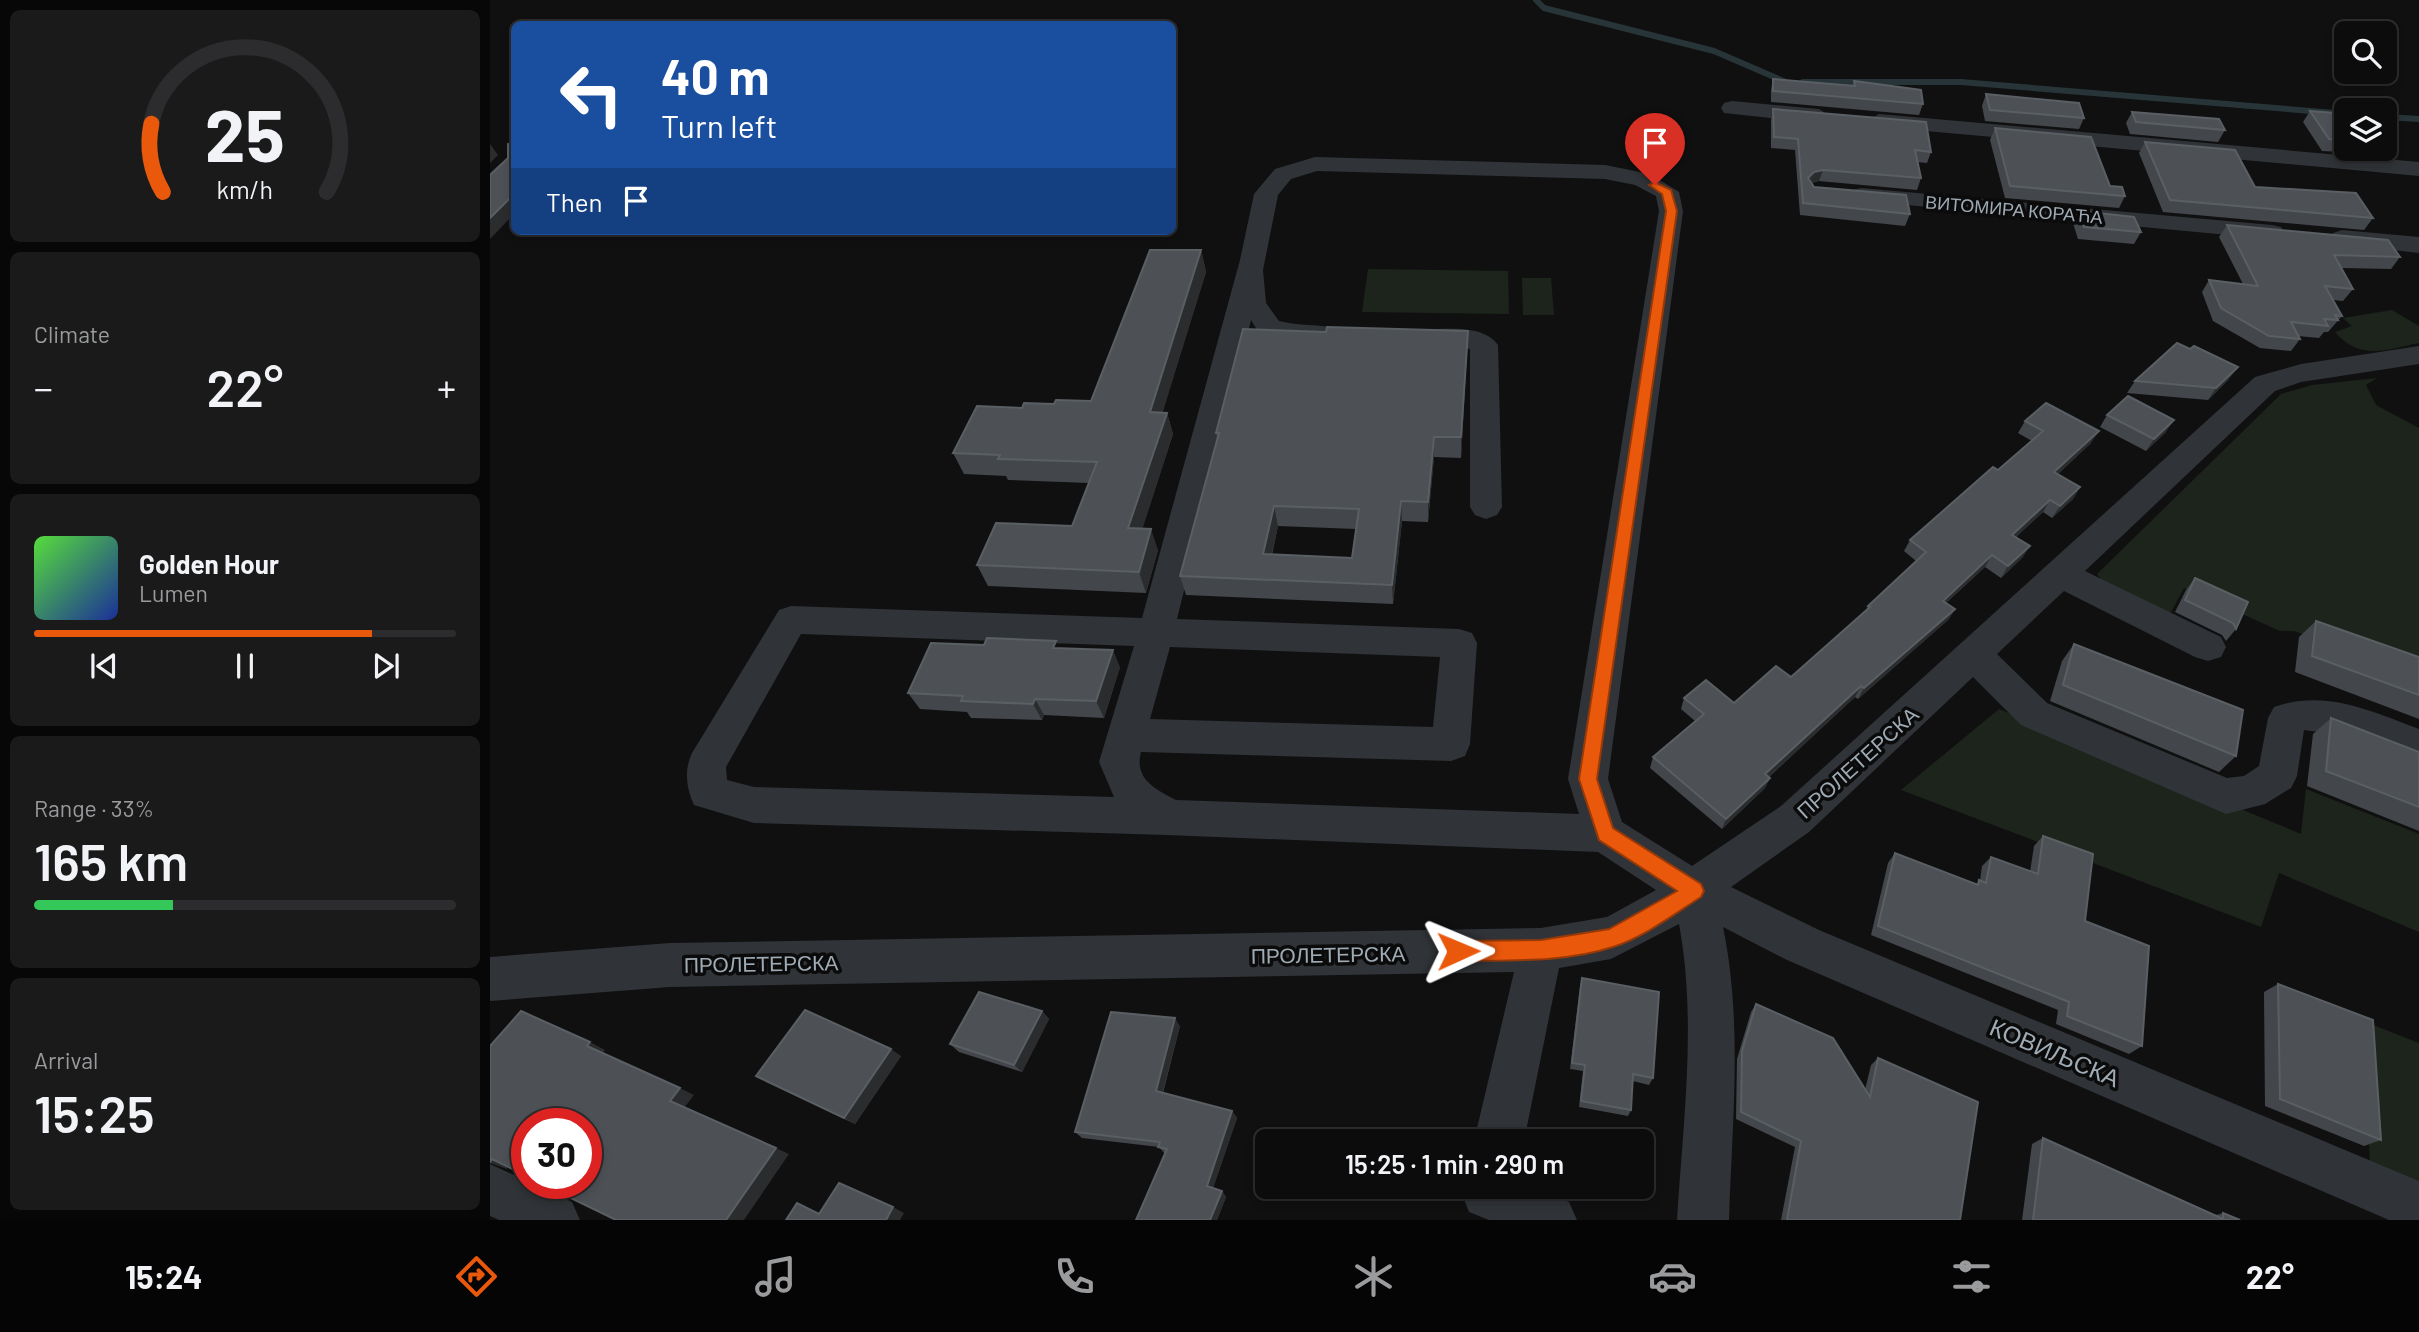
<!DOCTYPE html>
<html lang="en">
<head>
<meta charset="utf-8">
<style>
  :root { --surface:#0c0c0d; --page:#1a1a1b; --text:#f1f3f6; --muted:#9a9b9d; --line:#2c2c2e; --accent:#ea580c }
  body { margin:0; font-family:Barlow,sans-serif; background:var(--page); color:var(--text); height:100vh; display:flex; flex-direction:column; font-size:26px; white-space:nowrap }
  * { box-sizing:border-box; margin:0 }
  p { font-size:23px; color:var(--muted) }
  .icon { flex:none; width:38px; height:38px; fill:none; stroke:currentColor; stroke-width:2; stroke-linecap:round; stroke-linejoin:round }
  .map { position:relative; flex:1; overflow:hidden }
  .side { display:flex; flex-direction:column; gap:10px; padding:10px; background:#070707; width:490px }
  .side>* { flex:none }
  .top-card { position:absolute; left:21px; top:21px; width:665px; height:214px; border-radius:10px; box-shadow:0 4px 10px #0003,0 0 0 2px var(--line); background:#1a4fa0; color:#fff; overflow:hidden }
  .tools { position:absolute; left:1844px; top:21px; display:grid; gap:14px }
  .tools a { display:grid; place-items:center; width:63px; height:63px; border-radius:10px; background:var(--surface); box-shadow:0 4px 10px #0003,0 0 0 2px var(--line); font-size:35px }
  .speed { position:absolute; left:21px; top:1108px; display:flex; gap:14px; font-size:35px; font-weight:700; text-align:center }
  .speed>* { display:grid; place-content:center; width:91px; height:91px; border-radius:50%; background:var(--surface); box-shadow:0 4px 10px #0003,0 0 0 2px var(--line); line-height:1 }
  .speed .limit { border:10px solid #d22; background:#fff; color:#111 }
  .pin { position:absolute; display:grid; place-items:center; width:60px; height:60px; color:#fff; margin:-72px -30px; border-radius:50% 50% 50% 0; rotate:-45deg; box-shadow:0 0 7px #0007 }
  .pin .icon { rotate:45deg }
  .me { position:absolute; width:77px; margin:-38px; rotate:89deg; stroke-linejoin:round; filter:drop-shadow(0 0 5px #0008) }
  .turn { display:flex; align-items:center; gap:24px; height:147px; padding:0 35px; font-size:32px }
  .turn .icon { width:91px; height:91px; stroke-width:2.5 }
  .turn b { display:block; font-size:49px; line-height:60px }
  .then { display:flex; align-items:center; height:66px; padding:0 35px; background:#0003; gap:14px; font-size:26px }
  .big { font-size:52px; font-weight:600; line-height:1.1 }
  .side .card { flex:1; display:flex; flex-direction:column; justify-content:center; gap:10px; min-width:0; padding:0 24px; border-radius:10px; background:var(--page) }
  .side .dial { align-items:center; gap:0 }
  .dial svg { height:182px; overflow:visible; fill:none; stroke:var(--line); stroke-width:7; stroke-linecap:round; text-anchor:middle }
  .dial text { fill:var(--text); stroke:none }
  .song { display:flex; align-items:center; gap:21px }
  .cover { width:84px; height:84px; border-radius:10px; background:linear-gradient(135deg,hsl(110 70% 55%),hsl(230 70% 35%)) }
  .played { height:7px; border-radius:4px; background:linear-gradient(90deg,var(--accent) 80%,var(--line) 80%) }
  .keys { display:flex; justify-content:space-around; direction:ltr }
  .heat { display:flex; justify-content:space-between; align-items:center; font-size:38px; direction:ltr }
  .charge { height:10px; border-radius:5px; background:linear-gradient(90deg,#34c759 33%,var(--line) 0) }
  .trip { position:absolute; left:765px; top:1129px; width:399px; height:70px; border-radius:10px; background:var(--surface); box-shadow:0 4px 10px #0003,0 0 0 2px var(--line); font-weight:600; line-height:70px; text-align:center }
  .tabs { display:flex; height:112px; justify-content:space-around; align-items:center; background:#050505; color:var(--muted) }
  .tabs .icon { width:49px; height:49px }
  .tabs .current { color:var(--accent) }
  .tabs b { font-size:32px; color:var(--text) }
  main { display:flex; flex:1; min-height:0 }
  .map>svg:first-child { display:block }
</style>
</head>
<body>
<main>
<section class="side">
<div class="card dial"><svg viewBox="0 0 100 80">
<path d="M14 69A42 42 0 1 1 86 69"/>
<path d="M14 69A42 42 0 0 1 9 39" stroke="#ea580c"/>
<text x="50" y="56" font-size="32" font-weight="700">25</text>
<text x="50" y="72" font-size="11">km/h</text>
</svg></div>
<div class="card"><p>Climate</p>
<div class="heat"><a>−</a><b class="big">22°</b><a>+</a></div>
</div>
<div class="card">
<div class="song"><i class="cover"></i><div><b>Golden Hour</b><p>Lumen</p></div></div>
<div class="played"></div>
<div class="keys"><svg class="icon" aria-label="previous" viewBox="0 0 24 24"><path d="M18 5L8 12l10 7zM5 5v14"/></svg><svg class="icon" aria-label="pause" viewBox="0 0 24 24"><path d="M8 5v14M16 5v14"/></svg><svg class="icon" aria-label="next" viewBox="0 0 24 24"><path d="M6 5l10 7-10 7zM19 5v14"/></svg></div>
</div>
<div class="card"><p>Range · 33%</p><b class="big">165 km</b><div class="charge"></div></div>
<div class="card"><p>Arrival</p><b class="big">15:25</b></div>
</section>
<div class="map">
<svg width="1929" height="1220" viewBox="0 0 1929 1220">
  <rect width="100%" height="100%" fill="#101011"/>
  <g fill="#1d241c">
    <polygon points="878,269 1018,271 1019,314 872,312"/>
    <polygon points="1032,278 1061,278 1064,315 1033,315"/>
    <path d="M 1902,310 L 1929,326 L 1929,343 C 1895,350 1870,361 1845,332 L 1862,326 L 1853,318 Z"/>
    <polygon points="1887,378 1876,385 1886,405 1929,428 1929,676 1804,631 1790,631 1694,588 1679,616 1615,585 1607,574 1791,394 1822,385"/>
    <polygon points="1509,709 1811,834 1816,789 1929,834 1929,932 1789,873 1771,927 1411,790"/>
    <polygon points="1873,1021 1929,1043 1929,1186 1880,1165"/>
  </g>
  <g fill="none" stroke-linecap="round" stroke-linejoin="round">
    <g stroke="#273538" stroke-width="6">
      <polyline points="1046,0 1054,8 1224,51 1298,83"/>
      <polyline points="1313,82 1471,82 1857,114"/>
      <polyline points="1895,117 1929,119"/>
    </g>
    <g fill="#303337" fill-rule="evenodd">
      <polygon points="1242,101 1329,109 1340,116 1329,123 1234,113 1231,108 1234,103"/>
      <polygon points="1389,114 1929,162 1929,176 1381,126 1378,121"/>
      <path d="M 825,157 L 1115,165 L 1160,174 L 1189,192 L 1193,211 L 1118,779 L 1132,822 L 1202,866 L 1291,806 L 1765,377 L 1811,364 L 1929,346 L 1929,364 L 1811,382 L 1785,391 L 1595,571 L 1731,637 L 1736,647 L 1731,657 L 1718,661 L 1705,657 L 1574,591 L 1507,654 L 1557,703 L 1737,778 L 1754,776 L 1769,766 L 1778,718 L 1784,707 C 1835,689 1881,711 1929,729 L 1929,755 L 1918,758 L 1858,736 L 1814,730 L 1807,776 L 1801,788 L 1775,804 L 1736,814 L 1531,725 L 1483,677 L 1319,832 L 1241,887 L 1329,930 L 1929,1181 L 1929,1220 L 1899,1220 L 1297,960 L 1233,927 C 1253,1023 1242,1123 1239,1220 L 1187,1220 C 1193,1122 1207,1021 1189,924 L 1121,959 L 1069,968 L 1034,1141 L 984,1141 L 1024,972 L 180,987 L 0,1001 L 0,957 L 180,943 L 1051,928 L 1117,917 L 1166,890 L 1108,852 L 677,835 L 264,823 L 204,805 C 196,788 194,770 202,753 L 289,610 L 301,606 L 652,618 L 750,260 L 764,194 L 785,169 ZM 827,171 L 1115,179 L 1145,185 L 1166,196 L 1169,211 L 1078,779 L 1089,814 L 686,800 C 665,789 644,779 651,752 L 961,761 L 975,756 L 980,744 L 987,643 L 982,633 L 969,629 L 687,619 L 761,320 L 769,333 C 795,340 822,348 849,341 L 853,335 L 849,329 C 829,324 809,326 789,321 L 776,303 L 773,270 L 788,195 L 801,179 ZM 311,634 L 644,646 L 609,762 L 624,797 L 264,787 L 237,780 L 236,767 ZM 680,647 L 950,657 L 943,727 L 660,719 Z"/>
      <polygon points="1371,188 1782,225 1791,227 1794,232 1791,237 1782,239 1363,200 1359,195 1363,190"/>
      <polygon points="1852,230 1929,237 1929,253 1843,243 1839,238 1843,233"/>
      <path d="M 930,329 C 953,330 993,323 1008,345 L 1012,507 L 1007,515 L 996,519 L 985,515 L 980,507 L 980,349 L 920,344 L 916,338 L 920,332 Z"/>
      <polygon points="0,1164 82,1202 90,1220 9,1220 0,1216"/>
      <polygon points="975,1186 1041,1186 1079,1202 1087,1220 999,1220 979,1212 972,1194"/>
    </g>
  </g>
  <g fill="#43464a" fill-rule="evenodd">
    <polygon points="1283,79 1363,86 1364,81 1433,104 1429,115 1281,102 1281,90"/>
    <polygon points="1496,94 1594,118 1589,129 1495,121 1492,106"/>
    <polygon points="1283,109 1441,152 1437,163 1427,162 1431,178 1427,190 1329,181 1322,183 1324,187 1420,214 1415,226 1310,215 1305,150 1281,148 1281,120"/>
    <polygon points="1820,111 1857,114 1857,149 1877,149 1874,153 1832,151 1813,122"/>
    <polygon points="1642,112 1735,130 1728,142 1640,134 1636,123"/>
    <polygon points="1505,128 1620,186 1635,196 1629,208 1515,198 1500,140"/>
    <polygon points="1655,142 1765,187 1883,218 1874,230 1673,212 1649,153"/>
    <polygon points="1589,211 1651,232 1644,244 1588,239 1583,223"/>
    <polygon points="1737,225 1910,257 1901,269 1851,268 1863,289 1853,301 1843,300 1852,316 1838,332 1834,332 1829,338 1808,336 1810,339 1801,351 1770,348 1723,321 1712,292 1719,280 1753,284 1729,237"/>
    <polygon points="711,250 716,272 672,413 677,413 683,434 652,529 668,550 656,593 498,586 487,565 582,526 599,483 518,480 516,476 474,474 463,453 532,408 601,401"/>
    <path d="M 977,352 L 971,458 L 944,457 L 938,522 L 912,521 L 903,604 L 696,595 L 690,576 L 727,439 L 726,433 ZM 788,526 L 866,529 L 862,558 L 782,555 Z"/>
    <polygon points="1739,379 1718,400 1637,393 1645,381"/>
    <polygon points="1617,415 1676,432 1656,451 1610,427"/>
    <polygon points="1535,421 1601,443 1568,474 1590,487 1583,499 1562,518 1553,512 1526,537 1533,557 1511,578 1495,567 1456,603 1465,609 1458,620 1368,699 1365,697 1279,777 1280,778 1275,788 1232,829 1160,768 1163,757 1205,721 1191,709 1194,698 1244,703 1301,677 1375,612 1378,606 1426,561 1414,551 1420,540 1508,470 1542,441 1528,433"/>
    <polygon points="1705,578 1758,602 1746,629 1736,641 1732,635 1685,612 1696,590"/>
    <polygon points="1826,621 1929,657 1929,719 1805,672 1809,637"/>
    <polygon points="1584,644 1746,756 1729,772 1560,701 1572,661"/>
    <polygon points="569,648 630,667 614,718 554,715 552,720 481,718 477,712 430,709 418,693"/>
    <polygon points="1841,718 1929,752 1929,831 1817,786 1823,734"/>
    <polygon points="1553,836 1595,921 1652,1046 1639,1054 1566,1024 1568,1010 1381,935 1398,863 1405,853 1486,884 1490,881 1492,866 1501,857 1540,872 1544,846"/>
    <polygon points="1092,978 1163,1078 1159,1085 1143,1081 1141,1110 1138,1116 1089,1107 1093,1071 1080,1069 1090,986"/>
    <polygon points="1788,984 1891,1140 1874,1146 1775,1106 1774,992"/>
    <polygon points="1266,1004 1375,1090 1381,1065 1388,1058 1470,1220 1291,1220 1305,1147 1246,1119 1247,1059 1261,1012"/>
    <polygon points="552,1011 559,1019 532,1072 469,1052 460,1044"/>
    <polygon points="690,1026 673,1093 742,1111 747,1118 723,1188 732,1191 736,1197 727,1220 646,1220 675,1154 669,1147 592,1138 585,1132"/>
    <polygon points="411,1056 365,1124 278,1083 266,1076"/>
    <polygon points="1553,1138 1726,1215 1733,1213 1750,1220 1532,1220 1542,1144"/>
  </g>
  <g fill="#2a2c2e">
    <polygon points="0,144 8,155 0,163"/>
    <polygon points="1333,170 1329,181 1320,183 1318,178 1324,172"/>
    <polygon points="24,194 24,214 0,239 0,218"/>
    <polygon points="711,250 716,272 666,434 660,412"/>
    <polygon points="978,331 977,352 971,458 971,437"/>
    <polygon points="1748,367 1739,379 1718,400 1726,388"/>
    <polygon points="677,413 683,434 646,549 638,528"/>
    <polygon points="1684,420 1676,432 1656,451 1664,439"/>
    <polygon points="1609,431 1601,443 1557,484 1564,472"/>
    <polygon points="944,437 944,457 938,522 938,502"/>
    <polygon points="1590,487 1583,499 1562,518 1570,506"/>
    <polygon points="1560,500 1553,512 1515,547 1522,535"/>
    <polygon points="911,501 912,521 903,604 902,585"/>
    <polygon points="784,506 788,526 777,574 773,554"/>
    <polygon points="661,529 668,550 656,593 649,572"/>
    <polygon points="1540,546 1533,557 1511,578 1518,566"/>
    <polygon points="1502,555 1495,567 1446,612 1453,601"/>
    <polygon points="1465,609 1458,620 1368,699 1374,688"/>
    <polygon points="623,650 630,667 614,718 606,701"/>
    <polygon points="1371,686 1365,697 1271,784 1275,774"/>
    <polygon points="545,699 554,715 552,720 543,704"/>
    <polygon points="1280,778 1275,788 1232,829 1236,819"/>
    <polygon points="552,1011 559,1019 532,1072 524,1065"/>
    <polygon points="685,1018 690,1026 671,1098 666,1091"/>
    <polygon points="100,1042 115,1050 112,1054 97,1046"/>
    <polygon points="401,1049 411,1056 365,1124 354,1118"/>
    <polygon points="190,1088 204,1095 194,1108 180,1101"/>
    <polygon points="742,1111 747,1118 722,1191 717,1186"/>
    <polygon points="286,1148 299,1154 254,1220 236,1220"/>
    <polygon points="2,1159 20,1165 17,1169 0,1163"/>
    <polygon points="732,1191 736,1197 727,1220 720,1220"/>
    <polygon points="403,1207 414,1213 410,1220 396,1220"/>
  </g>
  <g fill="#4d5155" stroke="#5a5f64" stroke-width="2" fill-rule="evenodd">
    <polygon points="1283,79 1365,86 1364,81 1431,90 1433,104 1283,91"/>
    <polygon points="1496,94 1589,103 1594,118 1500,110"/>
    <polygon points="1283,109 1436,122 1441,152 1425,150 1431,178 1333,170 1324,172 1318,178 1324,187 1416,195 1420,214 1313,203 1308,139 1284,137"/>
    <polygon points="1820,111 1857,114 1857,140 1839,139"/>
    <polygon points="1642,112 1729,119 1735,130 1646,122"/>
    <polygon points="1505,128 1601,137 1620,186 1632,187 1635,196 1520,186"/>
    <polygon points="1655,142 1745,150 1765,187 1866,193 1883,218 1680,200"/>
    <polygon points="24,143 24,194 0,218 0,175 18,158 18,144"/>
    <polygon points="1589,211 1644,217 1651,232 1594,227"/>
    <polygon points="1737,225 1898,240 1910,257 1844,255 1863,289 1835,286 1852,316 1845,315 1848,320 1834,319 1838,326 1801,322 1810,339 1779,336 1731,308 1719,280 1768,286"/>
    <polygon points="660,250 711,250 660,412 677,413 638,528 661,529 649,572 487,565 506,523 582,526 607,462 508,459 510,455 463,453 487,406 532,408 534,403 564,404 566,400 601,401"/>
    <path d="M 837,327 L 978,331 L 971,437 L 944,437 L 938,502 L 911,501 L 902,585 L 690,576 L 729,433 L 726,433 L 753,329 L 836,332 ZM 784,506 L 869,509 L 862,558 L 773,554 Z"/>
    <polygon points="1687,343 1700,349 1704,346 1748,367 1726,388 1645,381"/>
    <polygon points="1638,396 1684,420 1664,439 1617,415"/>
    <polygon points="1556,403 1609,431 1564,472 1590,487 1570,506 1560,500 1522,535 1540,546 1518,566 1502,555 1453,601 1465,609 1374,688 1371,686 1275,774 1280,778 1236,819 1163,757 1214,714 1194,698 1216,680 1244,703 1286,666 1301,677 1380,607 1378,606 1436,552 1420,540 1503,467 1508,470 1553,431 1535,421"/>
    <polygon points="1705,578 1758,602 1746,629 1743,623 1695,600"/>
    <polygon points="1826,621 1929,657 1929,695 1822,656"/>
    <polygon points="497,638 566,641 563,648 623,650 606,701 545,699 543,704 471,701 473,696 418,693 441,643 494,645"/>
    <polygon points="1584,644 1753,710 1746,756 1573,685"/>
    <polygon points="1841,718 1929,752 1929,807 1836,771"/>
    <polygon points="1553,836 1603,854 1595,921 1659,946 1652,1046 1577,1016 1579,1002 1388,926 1405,853 1488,885 1489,880 1496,883 1501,857 1548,874"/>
    <polygon points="1092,978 1169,992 1163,1078 1143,1074 1141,1110 1091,1101 1095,1065 1082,1063"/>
    <polygon points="1788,984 1883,1020 1891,1140 1790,1099"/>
    <polygon points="489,992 552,1011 524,1065 460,1044"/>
    <polygon points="1266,1004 1343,1038 1380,1097 1388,1058 1488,1102 1470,1220 1297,1220 1311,1141 1251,1112 1252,1051"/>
    <polygon points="315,1010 401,1049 354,1118 266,1076"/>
    <polygon points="31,1011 100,1042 97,1046 190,1088 180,1101 286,1148 236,1220 126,1220 50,1183 96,1183 96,1124 37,1124 37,1176 2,1159 0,1162 0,1046"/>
    <polygon points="621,1012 685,1018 666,1091 742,1111 717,1186 732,1191 720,1220 646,1220 677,1149 668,1147 670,1142 585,1132"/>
    <polygon points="1553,1138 1733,1219 1733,1213 1750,1220 1543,1220"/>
    <polygon points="349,1183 403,1207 396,1220 296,1220 307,1203 329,1214"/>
  </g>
  <path fill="#ea580c" stroke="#983908" stroke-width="2" d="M 1165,182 L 1181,190 L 1187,211 L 1107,779 L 1123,828 L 1211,884 L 1214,891 L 1211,897 C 1183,915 1154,937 1123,947 C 1074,963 1019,960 968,961 L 961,958 L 958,951 L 961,944 L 968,941 L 1051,940 L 1119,929 L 1187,891 L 1109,840 L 1089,779 L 1176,211 L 1172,194 L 1159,185 Z"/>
  <g text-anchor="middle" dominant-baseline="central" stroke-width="7" stroke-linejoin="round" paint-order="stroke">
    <g font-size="18" fill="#9fabb4" stroke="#0b0b0c">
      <text transform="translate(1524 209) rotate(5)">ВИТОМИРА КОРАЋА</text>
    </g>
    <g font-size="21" fill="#9fabb4" stroke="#0b0b0c">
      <text transform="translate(1367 762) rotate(-42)">ПРОЛЕТЕРСКА</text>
      <text transform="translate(838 954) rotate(-1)">ПРОЛЕТЕРСКА</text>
      <text transform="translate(271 963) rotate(-1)">ПРОЛЕТЕРСКА</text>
    </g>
    <g font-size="24" fill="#9fabb4" stroke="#0b0b0c">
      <text transform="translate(1565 1052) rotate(23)">КОВИЉСКА</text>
    </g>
  </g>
</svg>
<div class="tools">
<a><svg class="icon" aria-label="search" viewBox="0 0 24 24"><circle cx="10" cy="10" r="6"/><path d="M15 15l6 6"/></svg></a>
<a><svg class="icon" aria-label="layers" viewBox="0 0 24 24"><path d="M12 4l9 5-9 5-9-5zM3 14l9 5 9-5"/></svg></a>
</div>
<div class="speed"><div class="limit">30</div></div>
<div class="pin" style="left:1165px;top:185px;background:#d93025"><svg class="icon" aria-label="arrive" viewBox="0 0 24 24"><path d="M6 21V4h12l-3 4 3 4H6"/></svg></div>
<svg class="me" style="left:968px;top:951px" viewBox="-20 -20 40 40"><path d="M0-17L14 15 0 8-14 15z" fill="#ea580c" stroke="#fff" stroke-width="4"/></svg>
<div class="trip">15:25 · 1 min · 290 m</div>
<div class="top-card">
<div class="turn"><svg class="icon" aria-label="left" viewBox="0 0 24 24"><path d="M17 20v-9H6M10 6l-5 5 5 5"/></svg><div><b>40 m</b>Turn left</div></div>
<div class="then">Then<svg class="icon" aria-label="arrive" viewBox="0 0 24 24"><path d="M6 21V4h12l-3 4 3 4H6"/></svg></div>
</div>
</div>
</main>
<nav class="tabs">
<b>15:24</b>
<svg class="icon current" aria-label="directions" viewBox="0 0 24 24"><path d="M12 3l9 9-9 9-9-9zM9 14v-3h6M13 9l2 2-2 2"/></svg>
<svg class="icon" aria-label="music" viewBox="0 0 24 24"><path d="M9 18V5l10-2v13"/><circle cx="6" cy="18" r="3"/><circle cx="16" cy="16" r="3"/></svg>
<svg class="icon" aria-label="phone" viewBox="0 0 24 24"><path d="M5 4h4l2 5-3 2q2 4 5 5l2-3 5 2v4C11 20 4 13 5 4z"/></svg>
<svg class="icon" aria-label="climate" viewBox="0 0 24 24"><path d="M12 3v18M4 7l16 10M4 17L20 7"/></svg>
<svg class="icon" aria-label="car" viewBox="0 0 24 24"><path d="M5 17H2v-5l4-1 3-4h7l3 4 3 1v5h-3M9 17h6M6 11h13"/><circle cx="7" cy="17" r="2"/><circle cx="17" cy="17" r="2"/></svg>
<svg class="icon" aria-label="filters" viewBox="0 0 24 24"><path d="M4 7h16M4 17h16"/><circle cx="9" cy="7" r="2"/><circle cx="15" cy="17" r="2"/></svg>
<b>22°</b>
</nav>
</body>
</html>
